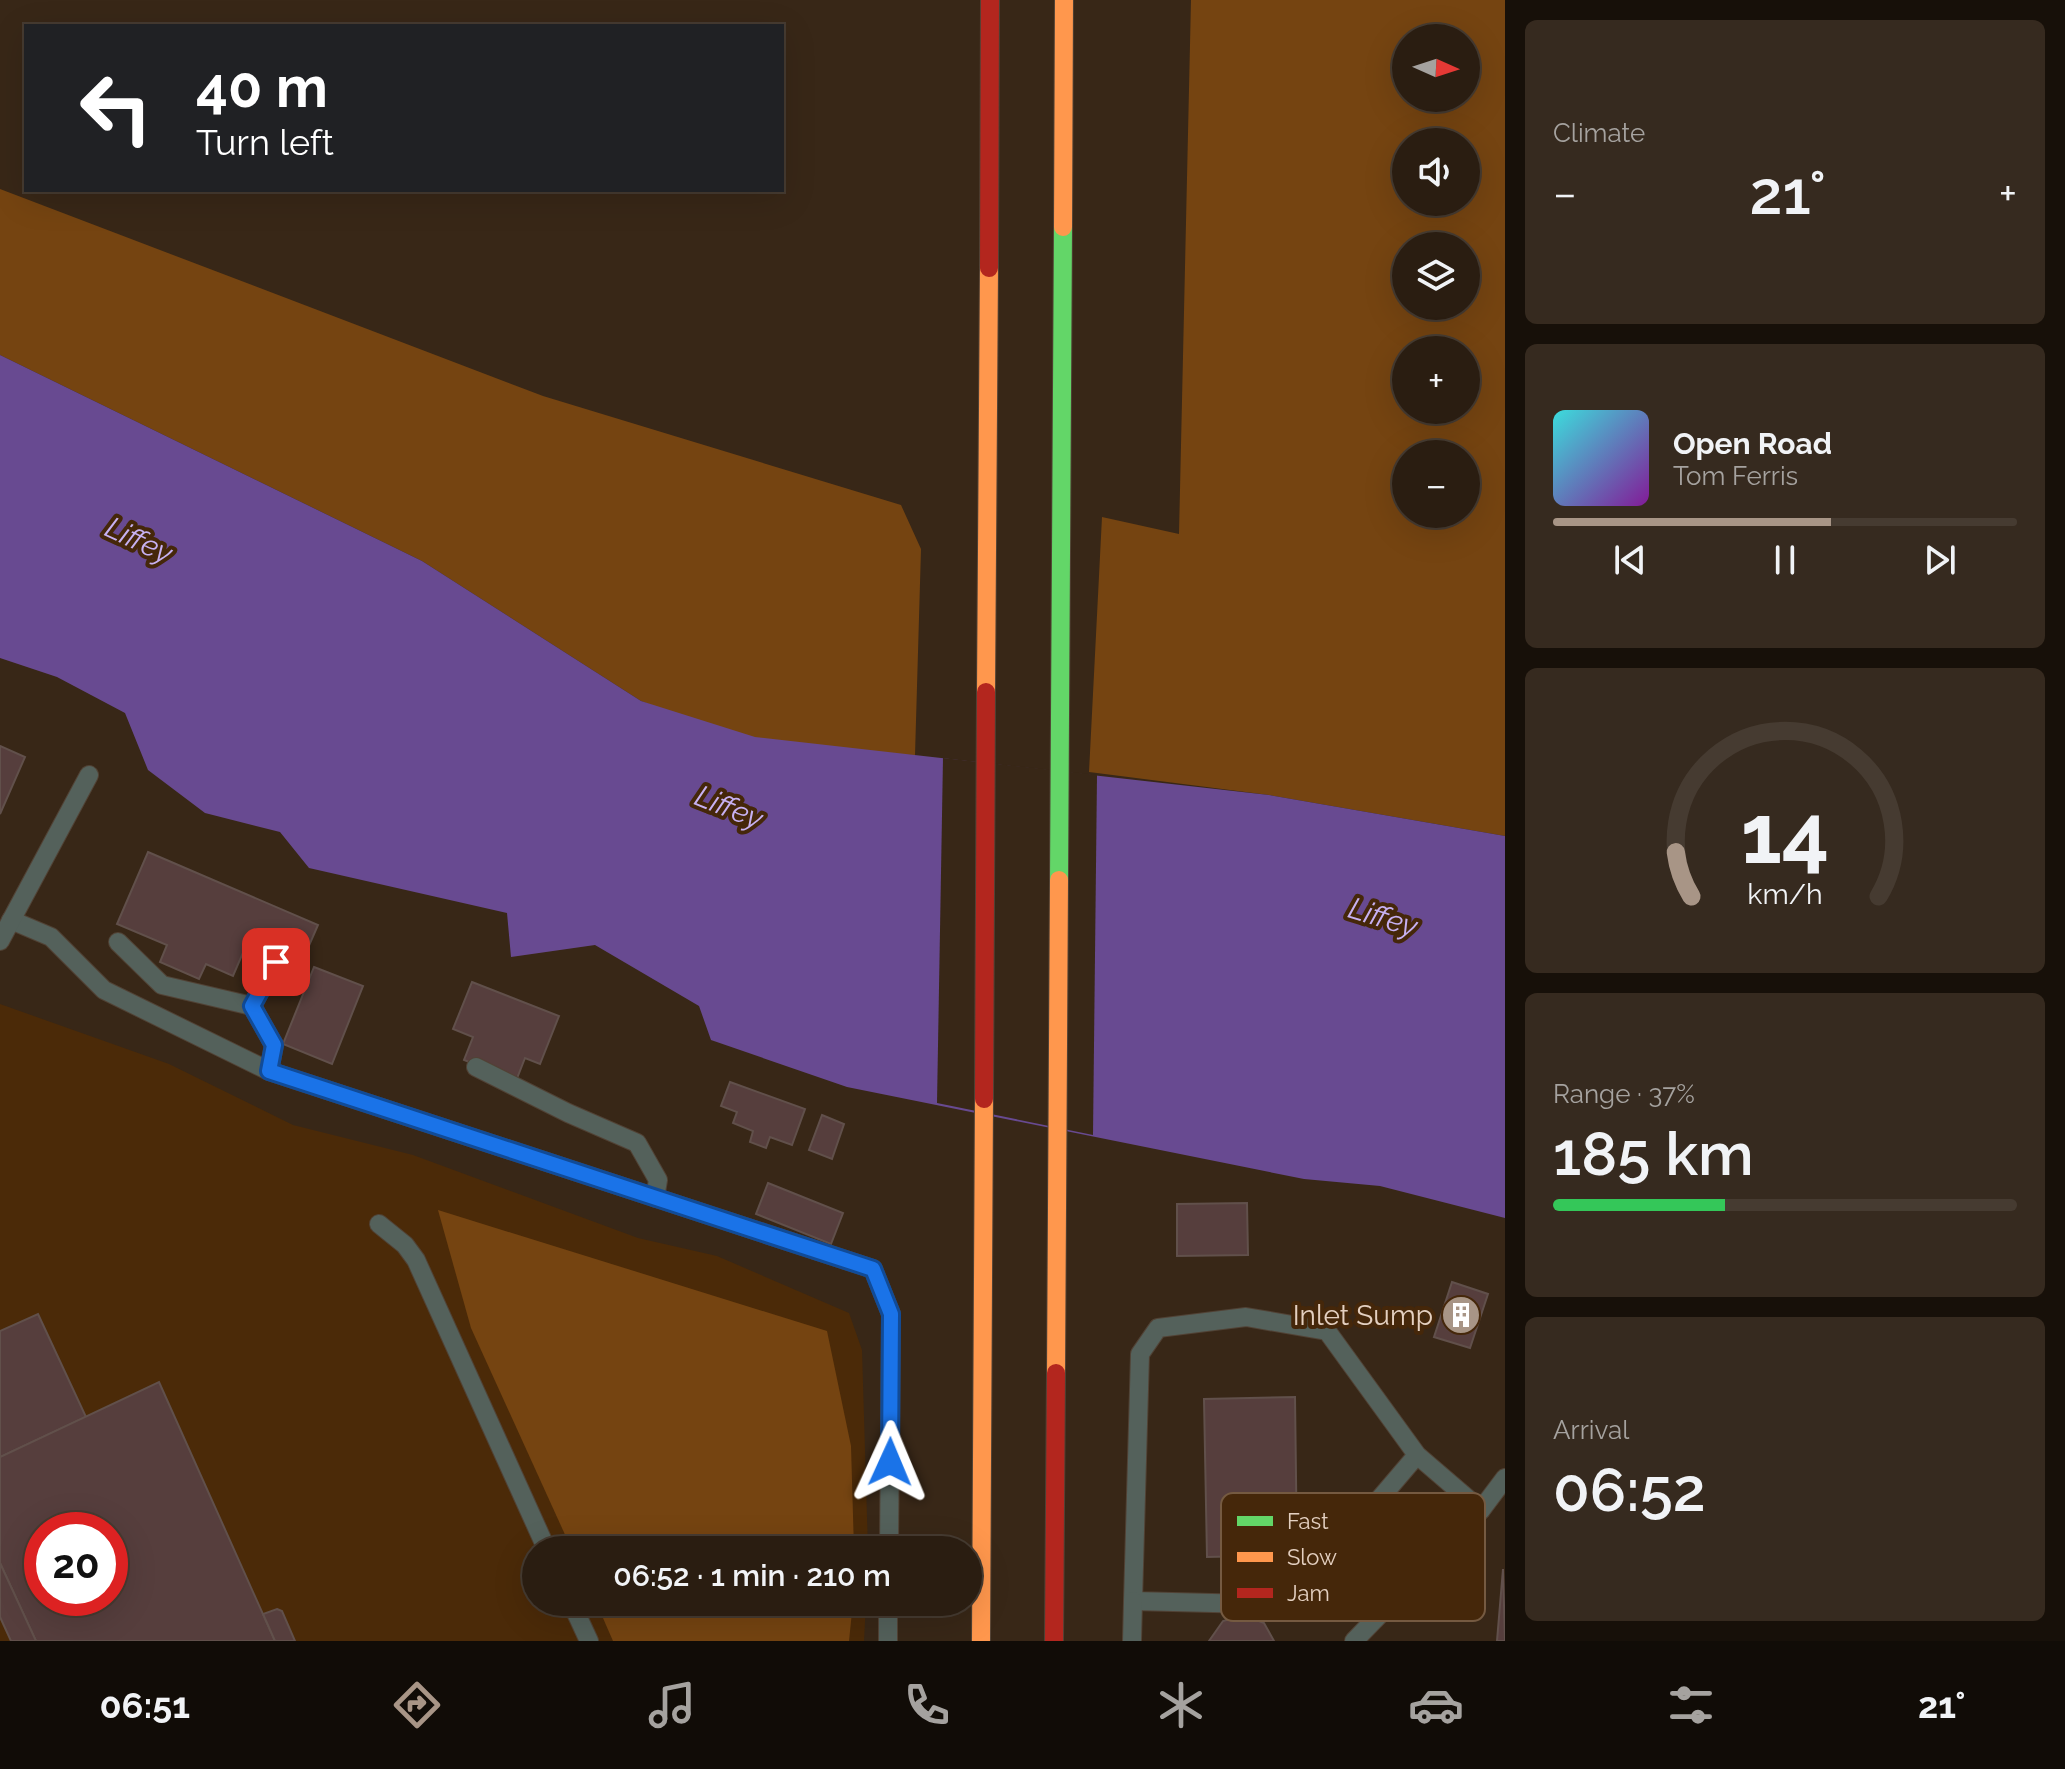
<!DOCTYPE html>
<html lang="en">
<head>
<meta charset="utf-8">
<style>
  :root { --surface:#2a1d11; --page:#362a1f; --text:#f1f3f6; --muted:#a5a29f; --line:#463b31; --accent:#a89586 }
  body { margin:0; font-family:Raleway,sans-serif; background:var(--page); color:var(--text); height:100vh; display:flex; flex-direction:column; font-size:30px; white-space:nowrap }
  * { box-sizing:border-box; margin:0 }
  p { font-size:26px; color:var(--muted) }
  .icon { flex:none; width:44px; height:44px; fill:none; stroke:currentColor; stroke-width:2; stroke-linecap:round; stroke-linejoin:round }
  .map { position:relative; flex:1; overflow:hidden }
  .details { display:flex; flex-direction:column; gap:20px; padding:20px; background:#171009; width:560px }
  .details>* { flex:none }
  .guide { position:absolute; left:24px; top:24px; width:760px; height:168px; border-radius:0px; box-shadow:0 8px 32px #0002,0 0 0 2px var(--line); background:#202124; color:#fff; overflow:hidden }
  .needle { width:52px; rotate:93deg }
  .tools { position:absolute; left:1392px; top:24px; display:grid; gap:16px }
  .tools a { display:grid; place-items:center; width:88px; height:88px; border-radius:50%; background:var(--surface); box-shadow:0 8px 32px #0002,0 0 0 2px var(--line); font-size:40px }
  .speed { position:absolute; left:24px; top:1512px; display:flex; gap:16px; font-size:40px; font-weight:700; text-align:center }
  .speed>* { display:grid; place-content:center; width:104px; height:104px; border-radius:50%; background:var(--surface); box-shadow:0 8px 32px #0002,0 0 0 2px var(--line); line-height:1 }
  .speed .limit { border:12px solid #d22; background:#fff; color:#111 }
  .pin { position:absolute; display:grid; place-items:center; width:68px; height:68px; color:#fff; margin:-34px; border-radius:16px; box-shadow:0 4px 12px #0006 }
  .me { position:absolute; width:88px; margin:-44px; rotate:1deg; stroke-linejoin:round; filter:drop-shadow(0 0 6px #0008) }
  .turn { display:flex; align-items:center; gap:28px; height:168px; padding:0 40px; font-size:36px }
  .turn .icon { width:104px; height:104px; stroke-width:2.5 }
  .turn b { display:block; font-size:56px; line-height:68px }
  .big { font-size:60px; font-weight:600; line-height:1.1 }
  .details .tile { flex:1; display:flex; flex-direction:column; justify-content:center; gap:12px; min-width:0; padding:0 28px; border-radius:12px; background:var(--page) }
  .details .dial { align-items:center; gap:0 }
  .dial svg { height:208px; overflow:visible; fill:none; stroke:var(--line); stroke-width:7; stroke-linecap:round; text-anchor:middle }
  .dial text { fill:var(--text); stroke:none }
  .song { display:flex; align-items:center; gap:24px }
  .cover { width:96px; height:96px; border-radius:12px; background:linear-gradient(135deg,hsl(180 70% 55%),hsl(290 70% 35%)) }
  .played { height:8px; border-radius:4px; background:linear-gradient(90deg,var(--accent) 60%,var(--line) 60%) }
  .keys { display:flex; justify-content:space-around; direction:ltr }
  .heat { display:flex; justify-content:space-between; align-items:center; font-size:44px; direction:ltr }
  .charge { height:12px; border-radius:6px; background:linear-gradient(90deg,#34c759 37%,var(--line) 0) }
  .trip { position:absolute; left:522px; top:1536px; width:460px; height:80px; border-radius:40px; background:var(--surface); box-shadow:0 8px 32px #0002,0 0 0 2px var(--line); font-weight:600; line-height:80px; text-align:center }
  .menu { display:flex; height:128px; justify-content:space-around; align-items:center; background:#110c07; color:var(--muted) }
  .menu .icon { width:56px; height:56px }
  .menu .current { color:var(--accent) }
  .menu b { font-size:36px; color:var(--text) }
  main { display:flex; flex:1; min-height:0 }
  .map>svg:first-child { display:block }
</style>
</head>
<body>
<main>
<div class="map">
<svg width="1505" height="1641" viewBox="0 0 1505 1641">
  <rect width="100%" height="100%" fill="#382717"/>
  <path fill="#4b2a08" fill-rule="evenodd" d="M 0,1004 L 169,1064 L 293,1125 L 413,1155 L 638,1238 L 717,1256 L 849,1313 L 862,1350 L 868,1550 L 536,1550 L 536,1602 L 866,1602 L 864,1641 L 0,1641 ZM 42,1530 L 110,1530 L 110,1598 L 42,1598 Z"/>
  <g fill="#754411" fill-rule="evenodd">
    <path d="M 1191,0 L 1505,0 L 1505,836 L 1269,795 L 1089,772 L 1102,517 L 1179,534 ZM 1406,38 L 1466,38 L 1466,98 L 1406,98 ZM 1406,142 L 1466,142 L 1466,202 L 1406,202 ZM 1406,246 L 1466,246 L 1466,306 L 1406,306 ZM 1406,350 L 1466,350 L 1466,410 L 1406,410 ZM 1406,454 L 1466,454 L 1466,514 L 1406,514 Z"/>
    <polygon points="0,189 543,396 901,505 921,549 915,755 775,753 641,701 422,561 0,355"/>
    <polygon points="438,1210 827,1331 851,1446 854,1550 572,1550 471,1328"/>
    <polygon points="596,1602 853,1602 849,1641 613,1641"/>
  </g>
  <polygon fill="#684a91" points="0,355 422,561 641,701 755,737 1269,795 1505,836 1505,1218 1380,1186 1304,1179 847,1087 711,1040 699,1006 595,945 511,957 507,913 309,868 280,832 205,813 148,770 125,713 57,677 0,658"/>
  <polygon fill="#382717" points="943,758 1097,775 1093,1135 937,1103"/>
  <g fill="#563e3d" stroke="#61504b" stroke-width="2" fill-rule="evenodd">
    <polygon points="0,746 25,757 0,814"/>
    <polygon points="148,852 318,925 301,964 248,941 233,976 206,964 199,979 160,962 167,945 117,924"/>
    <polygon points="314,967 363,986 332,1064 283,1044"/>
    <polygon points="472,982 559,1016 540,1064 525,1058 516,1081 464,1060 473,1037 453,1029"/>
    <polygon points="730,1082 805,1109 792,1145 770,1137 766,1148 750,1142 753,1131 733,1123 737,1112 721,1106"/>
    <polygon points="822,1115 844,1124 832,1159 809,1150"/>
    <polygon points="768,1183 843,1213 831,1244 756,1214"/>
    <polygon points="1247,1203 1248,1255 1177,1256 1177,1204"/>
    <polygon points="1452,1282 1488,1294 1470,1348 1434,1337"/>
    <polygon points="38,1314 86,1417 0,1457 0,1331"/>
    <path d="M 159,1382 L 275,1641 L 36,1641 L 0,1563 L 0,1457 ZM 42,1530 L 110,1530 L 110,1598 L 42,1598 Z"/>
    <polygon points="1295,1397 1297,1555 1207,1557 1204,1399"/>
    <polygon points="0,1563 36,1641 11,1641 0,1617"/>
    <polygon points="1503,1569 1505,1641 1497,1641"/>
    <polygon points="277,1609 282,1611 295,1641 275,1641 263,1614"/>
    <polygon points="1244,1615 1264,1623 1274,1641 1209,1641 1223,1621"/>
  </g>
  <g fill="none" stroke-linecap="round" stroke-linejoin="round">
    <g stroke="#514235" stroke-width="20">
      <g id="lane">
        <polyline points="11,920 51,937 104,990 269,1071 873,1269 891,1314 889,1550"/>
        <polyline points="0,941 89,775"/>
        <polyline points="118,942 162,985 252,1006 276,962"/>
        <polyline points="252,1006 274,1045 269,1071"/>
        <polyline points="476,1067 568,1113 637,1143 658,1180 655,1198"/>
        <polyline points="379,1224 405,1245 416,1260 547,1550"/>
        <polyline points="1417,1455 1327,1331 1246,1317 1158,1328 1140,1354 1133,1601 1289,1605 1417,1455 1481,1510"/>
        <polyline points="571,1602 589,1641"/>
        <polyline points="888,1641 888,1602"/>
        <polyline points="1132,1641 1133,1601"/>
        <polyline points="1354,1641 1481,1510 1505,1478"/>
      </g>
    </g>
    <g stroke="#514235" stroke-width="20">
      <polyline id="fast" points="1059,880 1063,227"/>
    </g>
    <g stroke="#514235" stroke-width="20">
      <g id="slow">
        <polyline points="1063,227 1064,0"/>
        <polyline points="986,692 989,268"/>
        <polyline points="1056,1373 1059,880"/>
        <polyline points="981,1641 984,1099"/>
      </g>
    </g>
    <g stroke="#514235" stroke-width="20">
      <g id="jam">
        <polyline points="989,268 990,0"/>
        <polyline points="984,1099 986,692"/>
        <polyline points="1054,1641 1056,1373"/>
      </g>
    </g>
    <use href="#lane" stroke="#54615b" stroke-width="18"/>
    <use href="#fast" stroke="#63d668" stroke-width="18"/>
    <use href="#slow" stroke="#ff974d" stroke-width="18"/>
    <use href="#jam" stroke="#b3261e" stroke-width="18"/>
  </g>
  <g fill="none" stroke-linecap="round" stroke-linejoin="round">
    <g stroke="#114b97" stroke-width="20">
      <polyline id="route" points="276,962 252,1006 274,1045 269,1071 873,1269 891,1314 890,1462"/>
    </g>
    <use href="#route" stroke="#1a73e8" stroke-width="14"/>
  </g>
  <defs>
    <g id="building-disc" transform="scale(2)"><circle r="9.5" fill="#a89586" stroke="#45270a"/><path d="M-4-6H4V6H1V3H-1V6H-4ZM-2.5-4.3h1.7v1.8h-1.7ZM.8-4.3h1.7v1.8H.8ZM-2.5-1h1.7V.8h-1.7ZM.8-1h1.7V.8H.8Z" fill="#fff"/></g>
  </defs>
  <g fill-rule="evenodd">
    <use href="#building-disc" x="1461" y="1315"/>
  </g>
  <g text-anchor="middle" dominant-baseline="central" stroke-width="8" stroke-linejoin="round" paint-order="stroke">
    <g font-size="28" fill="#e4d0c1" stroke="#45270a" text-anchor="end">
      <text x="1433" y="1315">Inlet Sump</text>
    </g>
    <g font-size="30" font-style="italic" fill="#c7b1f2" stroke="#45270a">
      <text transform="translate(139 540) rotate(25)">Liffey</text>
      <text transform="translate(729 807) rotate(22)">Liffey</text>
      <text transform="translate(1383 917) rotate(17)">Liffey</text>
    </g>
  </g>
  <rect x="1221" y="1493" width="264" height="128" rx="12" fill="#45270a" stroke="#755a41" stroke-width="2"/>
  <rect x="1237" y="1516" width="36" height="10" fill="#63d668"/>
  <rect x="1237" y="1552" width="36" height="10" fill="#ff974d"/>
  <rect x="1237" y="1588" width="36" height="10" fill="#b3261e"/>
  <g font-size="22" fill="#e4d0c1">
    <text x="1287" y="1529">Fast</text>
    <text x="1287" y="1565">Slow</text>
    <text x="1287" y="1601">Jam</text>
  </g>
</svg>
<div class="tools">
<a><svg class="needle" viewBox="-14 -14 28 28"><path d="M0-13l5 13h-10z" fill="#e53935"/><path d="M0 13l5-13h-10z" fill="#a5a29f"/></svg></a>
<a><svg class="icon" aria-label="sound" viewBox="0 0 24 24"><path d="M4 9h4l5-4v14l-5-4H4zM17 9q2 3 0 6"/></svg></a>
<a><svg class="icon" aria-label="layers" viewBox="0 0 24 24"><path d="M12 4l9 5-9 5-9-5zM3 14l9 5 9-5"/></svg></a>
<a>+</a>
<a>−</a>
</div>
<div class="speed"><div class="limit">20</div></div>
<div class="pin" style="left:276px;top:962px;background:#d93025"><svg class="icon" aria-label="arrive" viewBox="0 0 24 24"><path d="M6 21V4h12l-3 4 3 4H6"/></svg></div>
<svg class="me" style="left:890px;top:1462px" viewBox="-20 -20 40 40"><path d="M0-17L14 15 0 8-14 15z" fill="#1a73e8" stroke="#fff" stroke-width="4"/></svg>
<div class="trip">06:52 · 1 min · 210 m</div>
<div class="guide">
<div class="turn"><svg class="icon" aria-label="left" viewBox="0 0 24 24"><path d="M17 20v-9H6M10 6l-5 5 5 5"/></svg><div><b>40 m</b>Turn left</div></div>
</div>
</div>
<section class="details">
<div class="tile"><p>Climate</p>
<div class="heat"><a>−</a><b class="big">21°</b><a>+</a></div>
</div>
<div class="tile">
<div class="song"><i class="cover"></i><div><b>Open Road</b><p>Tom Ferris</p></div></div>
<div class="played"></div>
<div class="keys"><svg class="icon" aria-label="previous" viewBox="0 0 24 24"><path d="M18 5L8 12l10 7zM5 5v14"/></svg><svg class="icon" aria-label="pause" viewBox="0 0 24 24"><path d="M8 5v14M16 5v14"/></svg><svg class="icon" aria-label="next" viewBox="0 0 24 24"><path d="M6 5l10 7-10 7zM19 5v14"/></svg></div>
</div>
<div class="tile dial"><svg viewBox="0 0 100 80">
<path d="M14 69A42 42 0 1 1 86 69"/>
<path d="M14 69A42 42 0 0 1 8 52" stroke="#a89586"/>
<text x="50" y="56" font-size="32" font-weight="700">14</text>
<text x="50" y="72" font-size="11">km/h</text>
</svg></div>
<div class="tile"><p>Range · 37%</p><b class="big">185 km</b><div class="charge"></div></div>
<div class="tile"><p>Arrival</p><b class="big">06:52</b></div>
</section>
</main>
<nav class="menu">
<b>06:51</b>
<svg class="icon current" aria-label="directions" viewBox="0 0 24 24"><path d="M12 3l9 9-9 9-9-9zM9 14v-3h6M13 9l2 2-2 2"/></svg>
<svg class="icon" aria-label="music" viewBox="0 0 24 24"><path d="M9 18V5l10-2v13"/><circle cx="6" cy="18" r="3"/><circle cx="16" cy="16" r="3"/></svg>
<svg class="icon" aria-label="phone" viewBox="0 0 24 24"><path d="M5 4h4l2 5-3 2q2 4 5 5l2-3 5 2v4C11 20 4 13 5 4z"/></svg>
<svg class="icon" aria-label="climate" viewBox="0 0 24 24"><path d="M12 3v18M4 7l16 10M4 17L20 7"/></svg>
<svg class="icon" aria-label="car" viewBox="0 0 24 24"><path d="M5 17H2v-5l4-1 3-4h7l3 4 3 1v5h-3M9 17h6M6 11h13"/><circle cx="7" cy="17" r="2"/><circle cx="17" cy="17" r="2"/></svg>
<svg class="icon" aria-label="filters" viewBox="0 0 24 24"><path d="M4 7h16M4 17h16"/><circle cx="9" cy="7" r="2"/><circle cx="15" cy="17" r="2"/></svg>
<b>21°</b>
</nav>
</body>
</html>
